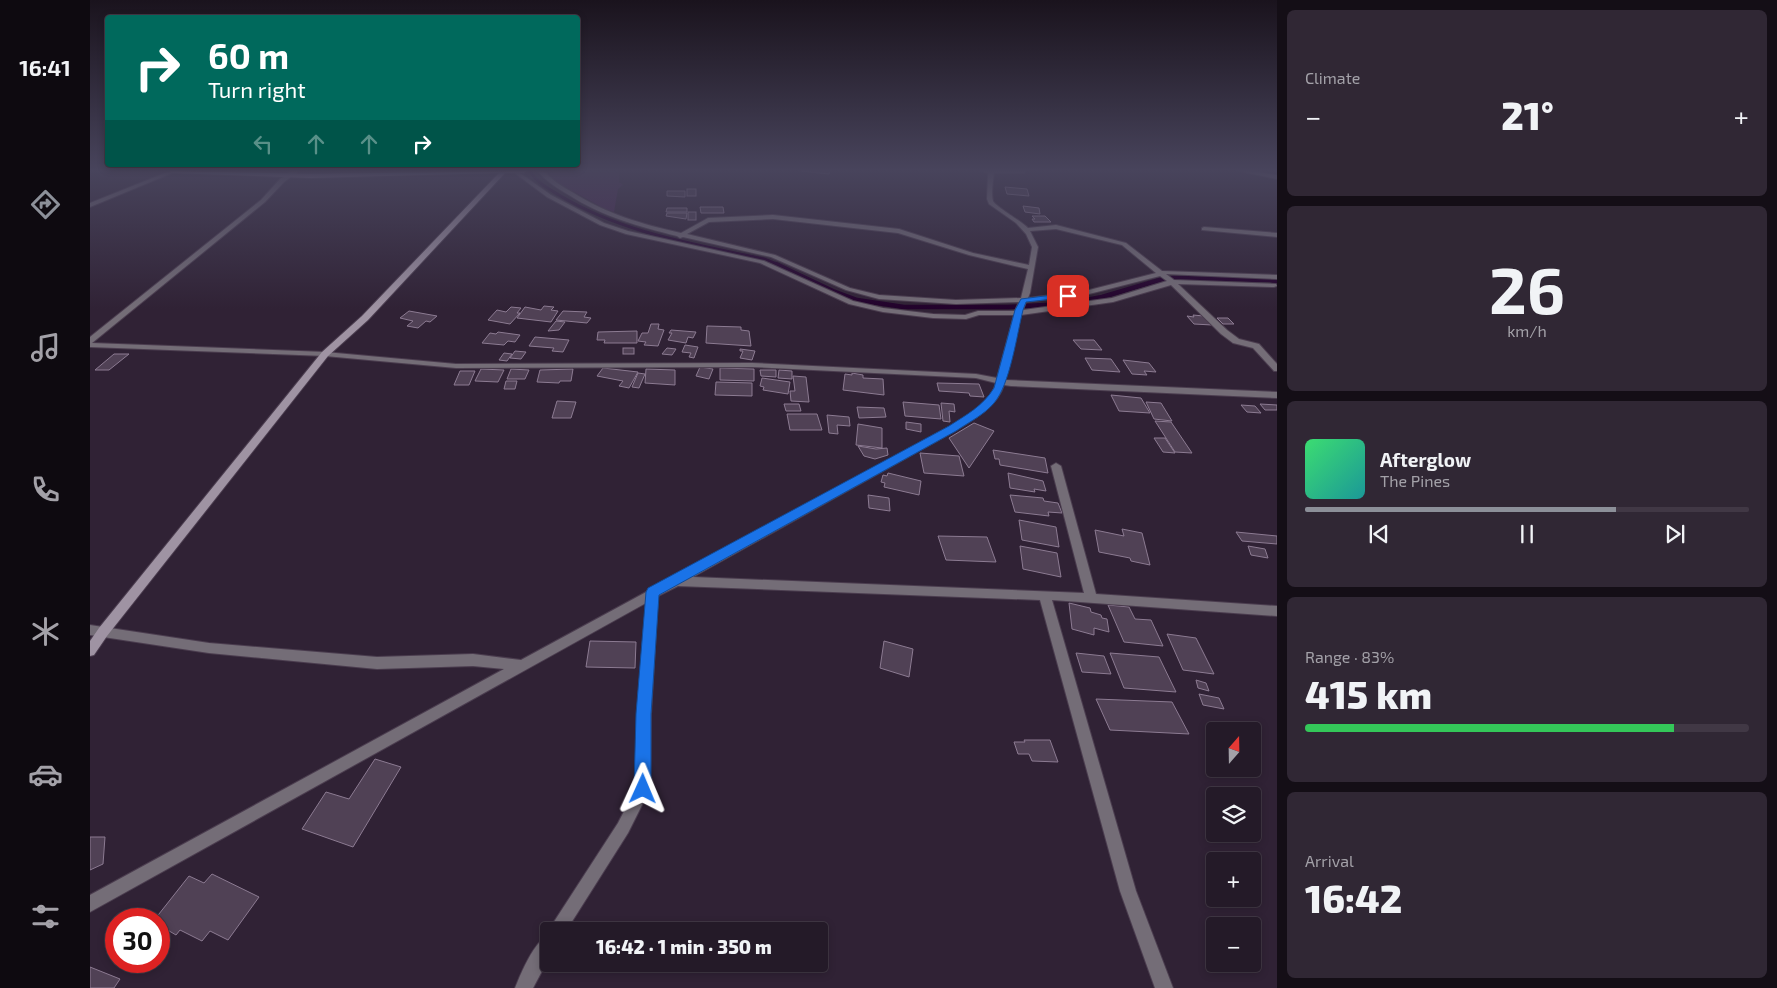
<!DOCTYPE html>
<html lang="en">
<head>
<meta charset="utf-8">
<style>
  :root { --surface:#241a28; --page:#302734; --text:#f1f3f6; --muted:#a3a1a8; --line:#413845; --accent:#8c9099 }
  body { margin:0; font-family:"Exo 2",sans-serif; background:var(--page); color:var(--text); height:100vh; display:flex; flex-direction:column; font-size:19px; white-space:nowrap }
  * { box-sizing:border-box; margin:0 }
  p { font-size:16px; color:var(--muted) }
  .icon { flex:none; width:28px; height:28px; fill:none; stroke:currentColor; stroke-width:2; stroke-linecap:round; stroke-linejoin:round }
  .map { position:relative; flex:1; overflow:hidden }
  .sheet { display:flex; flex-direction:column; gap:10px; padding:10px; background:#140e16; width:500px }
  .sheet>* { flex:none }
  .top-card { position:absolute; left:15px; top:15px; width:475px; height:152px; border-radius:5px; box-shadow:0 2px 8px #0003,0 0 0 1px var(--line); background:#00695c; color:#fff; overflow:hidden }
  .needle { width:32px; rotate:20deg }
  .fabs { position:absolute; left:1116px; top:722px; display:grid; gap:10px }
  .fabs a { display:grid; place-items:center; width:55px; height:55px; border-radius:5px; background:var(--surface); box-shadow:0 2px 8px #0003,0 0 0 1px var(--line); font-size:25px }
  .speed { position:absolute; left:15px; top:908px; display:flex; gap:10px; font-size:25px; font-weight:700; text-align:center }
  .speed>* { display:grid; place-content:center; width:65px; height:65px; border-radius:50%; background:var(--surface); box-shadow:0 2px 8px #0003,0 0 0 1px var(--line); line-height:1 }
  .speed .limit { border:8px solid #d22; background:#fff; color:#111 }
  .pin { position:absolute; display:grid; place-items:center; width:42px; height:42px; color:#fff; margin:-21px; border-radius:10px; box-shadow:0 2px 8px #0006 }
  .me { position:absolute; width:55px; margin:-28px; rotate:1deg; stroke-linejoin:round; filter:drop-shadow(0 0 4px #0008) }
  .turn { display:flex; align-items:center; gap:18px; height:105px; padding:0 20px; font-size:22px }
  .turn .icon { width:65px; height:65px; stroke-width:2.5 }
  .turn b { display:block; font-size:35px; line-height:42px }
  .lanes { display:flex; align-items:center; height:48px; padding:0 20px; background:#0003; justify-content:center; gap:25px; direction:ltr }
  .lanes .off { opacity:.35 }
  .big { font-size:38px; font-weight:800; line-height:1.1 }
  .sheet .tile { flex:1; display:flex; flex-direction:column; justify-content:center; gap:8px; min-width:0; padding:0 18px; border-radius:8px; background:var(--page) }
  .sheet .dial { align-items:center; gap:0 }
  .dial b { font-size:65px; line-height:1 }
  .song { display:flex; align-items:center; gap:15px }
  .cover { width:60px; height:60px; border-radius:8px; background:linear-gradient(135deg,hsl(140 70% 55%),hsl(180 70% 35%)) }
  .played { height:5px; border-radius:2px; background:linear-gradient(90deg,var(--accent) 70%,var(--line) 70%) }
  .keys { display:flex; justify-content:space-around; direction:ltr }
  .heat { display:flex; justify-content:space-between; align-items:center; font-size:28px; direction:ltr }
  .charge { height:8px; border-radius:4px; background:linear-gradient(90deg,#34c759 83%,var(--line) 0) }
  .trip { position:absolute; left:450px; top:922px; width:288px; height:50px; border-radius:5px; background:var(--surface); box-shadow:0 2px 8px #0003,0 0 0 1px var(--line); font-weight:800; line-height:50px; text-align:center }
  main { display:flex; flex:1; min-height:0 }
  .dock { display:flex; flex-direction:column; width:90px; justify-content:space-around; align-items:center; background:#0e0a10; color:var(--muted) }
  .dock .icon { width:35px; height:35px }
  .dock .selected { color:var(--accent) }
  .dock b { font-size:22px; color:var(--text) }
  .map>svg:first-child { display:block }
</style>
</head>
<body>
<main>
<nav class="dock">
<b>16:41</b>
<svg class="icon selected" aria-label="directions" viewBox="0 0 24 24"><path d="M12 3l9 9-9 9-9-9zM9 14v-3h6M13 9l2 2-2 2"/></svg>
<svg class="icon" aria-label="music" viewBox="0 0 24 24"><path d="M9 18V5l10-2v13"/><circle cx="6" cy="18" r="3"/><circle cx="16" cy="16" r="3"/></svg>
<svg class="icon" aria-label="phone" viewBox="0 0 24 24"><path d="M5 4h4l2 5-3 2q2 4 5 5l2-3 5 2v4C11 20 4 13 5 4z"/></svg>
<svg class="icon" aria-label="climate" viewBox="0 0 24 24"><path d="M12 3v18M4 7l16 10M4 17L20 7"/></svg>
<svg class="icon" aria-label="car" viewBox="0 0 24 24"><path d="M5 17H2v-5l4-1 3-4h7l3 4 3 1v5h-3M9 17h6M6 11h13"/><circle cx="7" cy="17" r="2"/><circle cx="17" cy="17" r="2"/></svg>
<svg class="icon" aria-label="filters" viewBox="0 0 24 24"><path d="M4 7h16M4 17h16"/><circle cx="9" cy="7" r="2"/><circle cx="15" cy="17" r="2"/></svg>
</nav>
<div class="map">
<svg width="1187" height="988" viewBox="0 0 1187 988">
  <rect width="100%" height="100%" fill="#302235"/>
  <polygon fill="#462550" points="466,171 529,171 529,182 533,185 528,189 524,212 515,209 466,182 459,174"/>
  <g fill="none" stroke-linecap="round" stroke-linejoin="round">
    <path stroke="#22012b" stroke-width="3" d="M 440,171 C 446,182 459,189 469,195 C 532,233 604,244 674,259 L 689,265"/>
    <polyline stroke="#22012b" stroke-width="4.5" points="686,264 743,291 767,300 814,307 918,307 974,304 1012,297 1073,279 1084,278 1180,280 1187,282"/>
  </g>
  <g fill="#504155" stroke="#8c7b92">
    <polygon points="711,171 740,171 739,174"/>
    <polygon points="915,187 937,189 939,196 917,194"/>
    <rect x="597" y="189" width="9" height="7"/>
    <polygon points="577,191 595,191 595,197 577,196"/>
    <polygon points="933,206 949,208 950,214 935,212"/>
    <polygon points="610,207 633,207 634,213 611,213"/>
    <polygon points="577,208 597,208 597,212 576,212"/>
    <rect x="598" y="212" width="8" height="8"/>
    <polygon points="577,213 597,213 596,219 576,216"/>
    <polygon points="942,216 955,216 961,222 944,222 942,219 945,219"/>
    <polygon points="454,306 464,307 461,310 468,311 461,322 427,318 435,307 451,310"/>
    <polygon points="421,307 431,308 427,313 430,313 420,324 398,320 407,310 416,312"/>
    <polygon points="319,311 347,316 340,322 336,321 328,328 317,326 323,321 310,318"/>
    <polygon points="473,311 497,312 494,317 501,318 497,323 466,320"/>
    <polygon points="1103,315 1114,316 1122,325 1104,324 1097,316 1104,317"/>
    <polygon points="1127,318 1138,318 1144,324 1133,324"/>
    <polygon points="466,321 475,322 469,330 458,331"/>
    <polygon points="561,324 569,324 568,329 574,330 568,346 554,345 556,342 548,341 552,333 558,333"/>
    <polygon points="617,326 651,327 651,330 659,331 661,346 616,343"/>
    <polygon points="581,330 606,332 603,338 598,337 596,343 578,340 582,333 579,333"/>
    <polygon points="547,331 547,343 514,343 515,340 507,340 508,332"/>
    <polygon points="408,332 430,335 425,342 418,341 414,345 392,343 400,333 406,334"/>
    <polygon points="445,337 479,340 473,352 462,351 464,348 439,346"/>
    <polygon points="983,340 1004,340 1012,350 991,349"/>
    <polygon points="595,345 608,347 604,358 599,357 601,353 592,352"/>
    <rect x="533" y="348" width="11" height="6"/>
    <polygon points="577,348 586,349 582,355 572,354"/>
    <polygon points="650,349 665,351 662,360 650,358 653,351 650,351"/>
    <polygon points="425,351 436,352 431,359 420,358"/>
    <polygon points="414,353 422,354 417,361 409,360"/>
    <polygon points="24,354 39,354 19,370 5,370"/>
    <polygon points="995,358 1021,359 1030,372 1002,370"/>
    <polygon points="1033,360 1059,363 1066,372 1054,371 1057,375 1042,374"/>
    <polygon points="610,367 623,369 619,379 606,376"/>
    <polygon points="513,368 548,372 539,388 529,386 533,381 507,376"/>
    <polygon points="630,368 664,369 664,381 630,380"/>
    <polygon points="391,369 414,370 408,382 385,381"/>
    <polygon points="421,369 439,370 435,379 417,379"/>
    <polygon points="483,369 481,381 470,381 469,383 447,382 450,370"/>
    <polygon points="556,369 585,370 585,385 555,383"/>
    <polygon points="670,370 686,370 686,377 671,376"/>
    <polygon points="689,370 702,371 702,379 688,378"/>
    <polygon points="370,371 385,371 379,385 364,385"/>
    <polygon points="548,373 555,374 549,388 542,387"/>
    <polygon points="762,373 773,375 773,378 793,379 794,395 753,390 755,374 762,375"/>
    <polygon points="703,376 716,377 719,402 701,401 700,391 705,391"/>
    <polygon points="672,378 700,382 698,394 673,390 674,387 670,386"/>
    <polygon points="416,381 427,381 425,389 414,389"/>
    <polygon points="626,382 662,383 662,396 625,395"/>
    <polygon points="847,383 889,384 894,397 880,396 879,393 849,391"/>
    <polygon points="1021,395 1051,398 1060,413 1029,411"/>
    <polygon points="467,401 486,402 481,418 462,418"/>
    <polygon points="813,402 849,405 851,419 815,416"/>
    <polygon points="1056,402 1071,403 1082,421 1064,419"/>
    <polygon points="851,403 864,404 865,412 859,411 860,422 853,421"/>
    <polygon points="694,404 709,404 711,411 696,411"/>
    <polygon points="1170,404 1187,405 1187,410 1175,410"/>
    <polygon points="1151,405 1165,406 1171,413 1157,412"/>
    <polygon points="767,407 794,408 796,417 769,418"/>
    <polygon points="697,414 727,414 732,430 700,430"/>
    <polygon points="737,415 759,417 760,426 747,425 748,434 739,433"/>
    <polygon points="1065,421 1081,422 1102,453 1085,452"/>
    <polygon points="816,422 831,424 831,432 816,429"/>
    <polygon points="884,423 904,431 879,468 859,438"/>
    <polygon points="768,424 792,428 792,448 766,445"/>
    <polygon points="1064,438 1075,438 1085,453 1073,452"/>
    <polygon points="768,446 786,449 797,448 798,455 785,459 774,456"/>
    <polygon points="903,450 955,458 958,473 910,465 909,459 905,459"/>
    <polygon points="830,453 869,456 874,476 834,473"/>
    <polygon points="798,473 831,481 829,495 794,487 795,483 791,482 793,475 797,476"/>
    <polygon points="918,473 953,481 956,491 944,489 945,492 920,488"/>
    <polygon points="778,495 799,498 800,511 779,508"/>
    <polygon points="920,495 953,498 954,501 968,503 972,513 958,512 959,516 925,512"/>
    <polygon points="929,520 966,527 969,547 932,540"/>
    <polygon points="1032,529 1052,533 1060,565 1041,561 1040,558 1009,552 1005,530 1034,536"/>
    <polygon points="1146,532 1187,536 1187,544 1152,541"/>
    <polygon points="848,536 897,537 906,562 856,560"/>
    <polygon points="930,546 967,553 971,577 933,569"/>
    <polygon points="1158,546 1175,549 1178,558 1161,555"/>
    <polygon points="979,603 1000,608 1001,612 1011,615 1012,618 1017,619 1019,632 1004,628 1004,635 982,629"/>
    <polygon points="1018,605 1039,607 1045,619 1061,620 1073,646 1034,642"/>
    <polygon points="1077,634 1106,638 1124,674 1093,670"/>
    <polygon points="500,641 546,642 545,668 496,667"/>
    <polygon points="794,641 823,649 819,677 790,668"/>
    <polygon points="986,653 1014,656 1021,674 992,672"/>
    <polygon points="1020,653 1069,657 1086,692 1034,688"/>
    <polygon points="1106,680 1116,683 1119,691 1108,688"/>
    <polygon points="1109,694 1129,698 1134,709 1113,705"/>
    <polygon points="1006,699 1082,702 1099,734 1020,730"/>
    <polygon points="934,740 960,740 968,762 942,761 939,754 928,754 924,742 935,742"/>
    <polygon points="285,759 311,767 263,847 212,829 236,792 259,799"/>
    <polygon points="0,837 15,837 13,864 0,870"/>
    <polygon points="122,874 169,897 138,940 120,931 112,941 90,930 86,935 69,925 69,919 65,919 99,876 114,883"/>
    <polygon points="0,967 30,979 24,988 0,988"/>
  </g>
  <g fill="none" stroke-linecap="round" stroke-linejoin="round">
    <g stroke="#4b3d4f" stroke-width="2">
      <g id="street">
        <polygon points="80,171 87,171 0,207 0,203"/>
        <path d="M 202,171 L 209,171 L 194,182 L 175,202 L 2,343 L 235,352 L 366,364 L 662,363 L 886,374 L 907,378 L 924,315 L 889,315 L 876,319 L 843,318 L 793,312 L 759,304 L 670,263 L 536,234 L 510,225 L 457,197 L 422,171 L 427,171 L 461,195 L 514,223 L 538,231 L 674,261 L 763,301 L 793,308 L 843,314 L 875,315 L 888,311 L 925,311 L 929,302 L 866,304 L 789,299 L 756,290 L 681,257 L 593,237 L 590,238 L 587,236 C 548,226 513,217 479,195 C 467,188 457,182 448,171 L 454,171 C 462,180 471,186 482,192 C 517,214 551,224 591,233 L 618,218 L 683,215 L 809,229 L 883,253 L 939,265 L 942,247 L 936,234 L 926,223 L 899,204 L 897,199 L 898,173 L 890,171 L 936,171 L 934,173 L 904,173 C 903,181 901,193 903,201 C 905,206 931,221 938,228 L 966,225 L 1036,243 L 1072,271 L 1187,275 L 1187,279 L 1076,274 L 1084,280 L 1186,284 L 1187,286 L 1184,287 L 1088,284 L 1137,330 L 1149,339 L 1169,344 L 1187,364 L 1187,371 L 1184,371 L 1163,348 L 1143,343 L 1131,334 L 1081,285 L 1023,302 L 931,315 L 915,380 L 1187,392 L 1187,398 L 921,386 L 914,385 C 907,407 884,419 865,431 L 603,577 L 994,593 L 961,466 L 966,463 L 971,466 L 1006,594 L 1187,606 L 1187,616 L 962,600 L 1046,891 L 1083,988 L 1065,988 L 1030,891 L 950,600 L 588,586 L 568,596 L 561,714 L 560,789 L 538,833 L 476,931 L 459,931 L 459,934 L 458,931 L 528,823 L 546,788 L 547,714 L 556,603 L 0,912 L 0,895 L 414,669 L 383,666 L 287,669 L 119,653 L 0,635 L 0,625 L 119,643 L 287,657 L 383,654 L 431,660 L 558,591 L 559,589 L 564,588 L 859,427 C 876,416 900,405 906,383 L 886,378 L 662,367 L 366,368 L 235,356 L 0,347 L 0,337 L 171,200 L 190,179 ZM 683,219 L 808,233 L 879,255 L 938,269 L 931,298 L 866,300 L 789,295 L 760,288 L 685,255 L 597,234 L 619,222 ZM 966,229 L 1032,245 L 1066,273 L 999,290 L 938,298 L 940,293 L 948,247 L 940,231 ZM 1070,276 L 1077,281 L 1022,298 L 933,310 L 936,302 L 999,294 Z"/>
        <polygon points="1149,171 1160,171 1187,175 1187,179"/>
        <polygon points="1114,227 1187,233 1187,237 1112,230 1112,228"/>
        <path d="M 459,935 L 459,958 L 443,988 L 425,988 C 431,973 444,941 459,935 Z"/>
      </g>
    </g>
    <g stroke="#4b3d4f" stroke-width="2">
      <polygon id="secondary" points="80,171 221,174 437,171 434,173 415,173 278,320 238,356 17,636 4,655 0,656 0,641 9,628 232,352 272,316 409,173 221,178 82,173"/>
    </g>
    <use href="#street" fill="#746d77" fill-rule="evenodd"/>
    <use href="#secondary" fill="#9f93a3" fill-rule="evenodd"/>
  </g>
  <linearGradient id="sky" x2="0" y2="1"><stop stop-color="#1a131d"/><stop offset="0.55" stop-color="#48445c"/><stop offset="1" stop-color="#48445c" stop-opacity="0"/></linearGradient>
  <rect width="1187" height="309" fill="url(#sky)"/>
  <path fill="#1a73e8" stroke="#114b97" d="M 978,293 L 981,294 L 981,297 L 936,302 L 933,310 C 927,334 920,385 904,403 C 894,415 879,422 866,431 L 569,595 L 561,714 L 561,789 L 558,795 L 553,797 L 547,795 L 544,789 L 546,714 L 556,592 L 558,588 L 859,426 C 876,415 893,406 904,388 L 925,310 L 931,299 Z"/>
</svg>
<div class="fabs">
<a><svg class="needle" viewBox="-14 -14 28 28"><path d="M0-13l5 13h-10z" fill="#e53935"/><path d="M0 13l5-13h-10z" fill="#a3a1a8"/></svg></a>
<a><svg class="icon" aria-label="layers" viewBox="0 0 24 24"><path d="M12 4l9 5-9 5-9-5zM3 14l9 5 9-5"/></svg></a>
<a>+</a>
<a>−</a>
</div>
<div class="speed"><div class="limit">30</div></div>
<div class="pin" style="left:978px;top:296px;background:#d93025"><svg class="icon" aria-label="arrive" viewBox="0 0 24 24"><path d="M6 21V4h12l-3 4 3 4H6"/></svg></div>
<svg class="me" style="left:553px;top:789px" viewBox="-20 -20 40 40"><path d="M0-17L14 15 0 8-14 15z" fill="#1a73e8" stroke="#fff" stroke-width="4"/></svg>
<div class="trip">16:42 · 1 min · 350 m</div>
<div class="top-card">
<div class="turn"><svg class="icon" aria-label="right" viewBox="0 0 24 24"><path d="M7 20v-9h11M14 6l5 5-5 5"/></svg><div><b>60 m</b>Turn right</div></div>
<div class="lanes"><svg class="icon off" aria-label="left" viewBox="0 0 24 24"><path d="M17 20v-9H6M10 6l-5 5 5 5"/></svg><svg class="icon off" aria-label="ahead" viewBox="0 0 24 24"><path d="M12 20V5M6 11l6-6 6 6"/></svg><svg class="icon off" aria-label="ahead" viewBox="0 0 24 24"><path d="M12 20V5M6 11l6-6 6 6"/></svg><svg class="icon" aria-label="right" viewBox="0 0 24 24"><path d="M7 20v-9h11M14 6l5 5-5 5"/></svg></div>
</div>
</div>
<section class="sheet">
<div class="tile"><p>Climate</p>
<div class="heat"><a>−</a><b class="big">21°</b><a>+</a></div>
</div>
<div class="tile dial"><b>26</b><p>km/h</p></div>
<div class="tile">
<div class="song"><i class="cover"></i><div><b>Afterglow</b><p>The Pines</p></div></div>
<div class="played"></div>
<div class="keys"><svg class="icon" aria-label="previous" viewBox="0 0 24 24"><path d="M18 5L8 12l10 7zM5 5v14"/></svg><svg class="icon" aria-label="pause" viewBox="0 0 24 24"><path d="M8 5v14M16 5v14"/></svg><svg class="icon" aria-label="next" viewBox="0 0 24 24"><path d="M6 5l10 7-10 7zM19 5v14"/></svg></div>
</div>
<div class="tile"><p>Range · 83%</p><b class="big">415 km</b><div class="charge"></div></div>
<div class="tile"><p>Arrival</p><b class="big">16:42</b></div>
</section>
</main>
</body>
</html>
